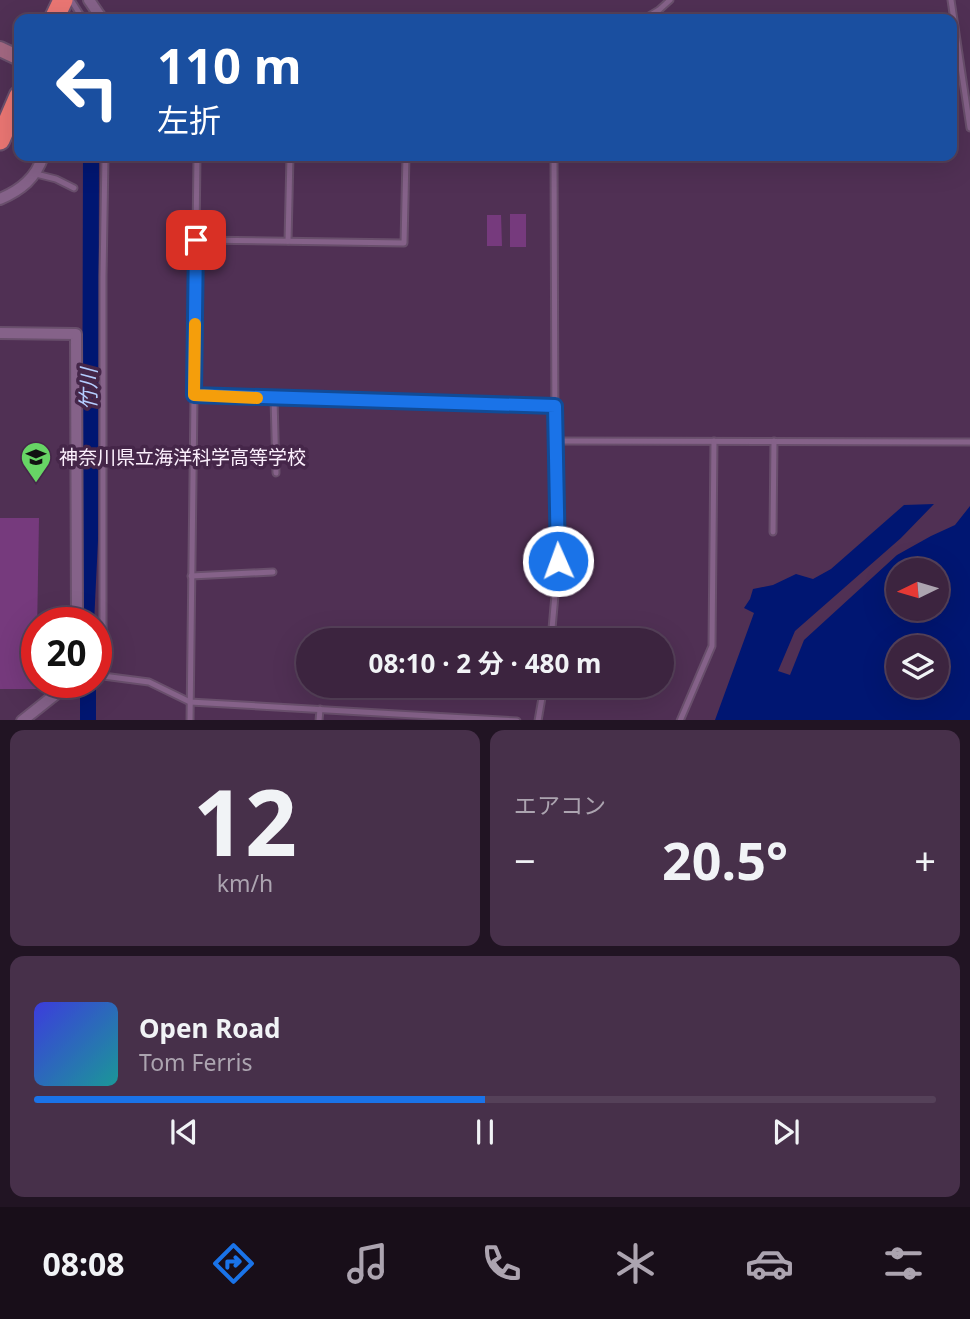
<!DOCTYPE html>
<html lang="ja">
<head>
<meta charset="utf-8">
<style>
  :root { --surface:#3c243f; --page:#47304a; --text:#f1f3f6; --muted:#aca4b0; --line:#554159; --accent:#1a73e8 }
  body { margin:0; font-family:"Noto Sans","Noto Sans JP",sans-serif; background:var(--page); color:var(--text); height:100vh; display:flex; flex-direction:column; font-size:26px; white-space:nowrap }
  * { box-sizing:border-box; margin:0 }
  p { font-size:23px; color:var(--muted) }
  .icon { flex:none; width:38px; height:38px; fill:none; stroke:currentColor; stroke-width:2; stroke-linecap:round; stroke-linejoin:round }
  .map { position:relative; height:720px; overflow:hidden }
  .panel { display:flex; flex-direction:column; gap:10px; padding:10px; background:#211423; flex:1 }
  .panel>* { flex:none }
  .hud { position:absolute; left:14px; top:14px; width:943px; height:147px; border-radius:14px; box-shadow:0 7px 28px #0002,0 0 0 2px var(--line); background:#1a4fa0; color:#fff; overflow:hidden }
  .needle { width:46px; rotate:265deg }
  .fabs { position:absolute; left:886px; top:558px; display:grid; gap:14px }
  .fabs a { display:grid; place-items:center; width:63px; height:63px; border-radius:50%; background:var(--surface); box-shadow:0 7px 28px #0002,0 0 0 2px var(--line); font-size:35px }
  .speed { position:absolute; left:21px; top:607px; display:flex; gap:14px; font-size:35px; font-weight:700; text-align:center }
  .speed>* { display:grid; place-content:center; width:91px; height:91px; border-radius:50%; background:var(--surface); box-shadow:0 7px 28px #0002,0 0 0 2px var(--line); line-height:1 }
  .speed .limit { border:10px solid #d22; background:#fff; color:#111 }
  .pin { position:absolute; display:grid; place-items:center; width:60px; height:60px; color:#fff; margin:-30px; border-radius:14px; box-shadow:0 4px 10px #0006 }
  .me { position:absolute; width:77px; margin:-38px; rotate:358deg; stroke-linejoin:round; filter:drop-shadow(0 0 5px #0008) }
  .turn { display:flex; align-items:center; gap:24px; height:147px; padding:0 28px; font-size:32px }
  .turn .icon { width:91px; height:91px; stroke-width:2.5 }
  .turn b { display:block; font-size:49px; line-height:60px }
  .big { font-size:52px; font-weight:700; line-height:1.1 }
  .panel .card { flex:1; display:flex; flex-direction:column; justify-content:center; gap:10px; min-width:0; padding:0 24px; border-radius:14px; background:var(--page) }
  .panel .dial { align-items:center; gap:0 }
  .dial b { font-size:91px; line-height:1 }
  .song { display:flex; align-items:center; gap:21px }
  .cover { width:84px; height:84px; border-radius:10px; background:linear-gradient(135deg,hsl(240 70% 55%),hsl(180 70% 35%)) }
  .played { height:7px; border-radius:4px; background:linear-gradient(90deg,var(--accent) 50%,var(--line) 50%) }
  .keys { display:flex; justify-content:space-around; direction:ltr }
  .heat { display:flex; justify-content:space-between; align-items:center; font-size:38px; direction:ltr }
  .panel .tiles { flex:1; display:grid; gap:10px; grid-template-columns:1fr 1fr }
  .card:last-child { grid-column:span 2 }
  .trip { position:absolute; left:296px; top:628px; width:378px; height:70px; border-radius:35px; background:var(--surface); box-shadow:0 7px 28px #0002,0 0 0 2px var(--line); font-weight:700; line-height:70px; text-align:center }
  .dock { display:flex; height:112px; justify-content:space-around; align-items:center; background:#180e19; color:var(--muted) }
  .dock .icon { width:49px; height:49px }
  .dock .current { color:var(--accent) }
  .dock b { font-size:32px; color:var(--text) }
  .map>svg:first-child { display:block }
</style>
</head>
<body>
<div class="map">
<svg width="970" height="721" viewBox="0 0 970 721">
  <rect width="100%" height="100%" fill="#503054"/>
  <g fill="#763a7d">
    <rect x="510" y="214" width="16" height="33"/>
    <polygon points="487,215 501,215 502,246 487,246"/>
    <polygon points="0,518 39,518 36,689 0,689"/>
  </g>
  <path fill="#001672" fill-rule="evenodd" d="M 934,504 L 901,538 L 795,631 L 778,671 L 790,675 L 804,640 L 897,555 L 931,536 L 955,525 L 970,506 L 970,720 L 715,720 L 754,613 L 744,608 L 750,599 L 753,589 L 773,585 L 796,574 L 813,579 L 831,569 L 904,505 ZM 898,570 L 936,570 L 936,609 L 898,609 ZM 898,648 L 936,648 L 936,686 L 898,686 Z"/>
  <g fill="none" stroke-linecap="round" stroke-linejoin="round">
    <g stroke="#001672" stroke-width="16">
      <polyline points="86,623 90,540 91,156"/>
      <polyline points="88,682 88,721"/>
    </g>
    <g stroke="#694f6c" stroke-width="9">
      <g id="lane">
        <polyline points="71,0 83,19"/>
        <polyline points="951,0 970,128"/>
        <polyline points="644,19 659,10 670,0"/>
        <polyline points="105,156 103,277 103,676 149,682 190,702 517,721"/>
        <polyline points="36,174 56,179 74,188"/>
        <polyline points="196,240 404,243 406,156"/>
        <polyline points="288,241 290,156"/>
        <polyline points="194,395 555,406"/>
        <polyline points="274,398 276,473"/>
        <polyline points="555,441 970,442"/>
        <polyline points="773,532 774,441"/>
        <polyline points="191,576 273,572"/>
        <polyline points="551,640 558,561 555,441 554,156"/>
        <polyline points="190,721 197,156"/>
        <polyline points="319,721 320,709"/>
        <polyline points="538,721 544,686"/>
        <polyline points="680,721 712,646 714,441"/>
      </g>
    </g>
    <g stroke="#694f6c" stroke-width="14">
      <g id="street">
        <polyline points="89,0 102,19"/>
        <polyline points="5,129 19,129"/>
        <path d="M 0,199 C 21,190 36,178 43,156"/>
        <polyline points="0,333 76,334 77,623"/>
        <polyline points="22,721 71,682"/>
      </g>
    </g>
    <g stroke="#694f6c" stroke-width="18">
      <polyline id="secondary" points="0,49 19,58"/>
    </g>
    <g stroke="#694f6c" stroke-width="23">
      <g id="highway">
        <polyline points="54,19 63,0"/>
        <polyline points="0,140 19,96"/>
      </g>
    </g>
    <use href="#lane" stroke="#856289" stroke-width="5"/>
    <use href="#street" stroke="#856289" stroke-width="10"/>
    <use href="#secondary" stroke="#a36882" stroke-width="14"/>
    <use href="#highway" stroke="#ea7673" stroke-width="19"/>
  </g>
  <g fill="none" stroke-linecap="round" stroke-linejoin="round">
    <g stroke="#114b97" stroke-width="18">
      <polyline id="route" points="196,240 194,395 555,406 558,561"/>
    </g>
    <use href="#route" stroke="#1a73e8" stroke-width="12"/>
    <polyline stroke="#f59e0b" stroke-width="12" points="195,324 194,395 257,398"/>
  </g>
  <defs>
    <g id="school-pin" transform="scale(1.575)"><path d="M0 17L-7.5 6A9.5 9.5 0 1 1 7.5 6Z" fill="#67d465" stroke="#452649"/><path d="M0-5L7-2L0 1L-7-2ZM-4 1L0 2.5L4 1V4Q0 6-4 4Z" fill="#111"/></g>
  </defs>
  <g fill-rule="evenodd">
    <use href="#school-pin" x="36" y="457"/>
  </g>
  <g text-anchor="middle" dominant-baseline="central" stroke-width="7" stroke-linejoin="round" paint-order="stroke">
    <g font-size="19" fill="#fcf0fd" stroke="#452649" text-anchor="start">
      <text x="59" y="457">神奈川県立海洋科学高等学校</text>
    </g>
    <g font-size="21" font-style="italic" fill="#b4cdff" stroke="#452649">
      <text transform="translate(88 389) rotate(-89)">竹川</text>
    </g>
  </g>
</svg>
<div class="fabs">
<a><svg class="needle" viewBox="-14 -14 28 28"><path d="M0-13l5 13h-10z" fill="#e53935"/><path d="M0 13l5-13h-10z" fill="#aca4b0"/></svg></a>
<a><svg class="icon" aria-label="layers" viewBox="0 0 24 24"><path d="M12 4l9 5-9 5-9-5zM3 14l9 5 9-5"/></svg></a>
</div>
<div class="speed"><div class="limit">20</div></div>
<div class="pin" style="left:196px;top:240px;background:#d93025"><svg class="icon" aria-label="arrive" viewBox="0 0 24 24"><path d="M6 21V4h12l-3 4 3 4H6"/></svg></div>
<svg class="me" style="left:558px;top:561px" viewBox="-20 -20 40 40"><circle r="17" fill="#1a73e8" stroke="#fff" stroke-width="3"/><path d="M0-11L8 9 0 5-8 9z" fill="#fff"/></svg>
<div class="trip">08:10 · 2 分 · 480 m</div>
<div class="hud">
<div class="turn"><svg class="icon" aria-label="left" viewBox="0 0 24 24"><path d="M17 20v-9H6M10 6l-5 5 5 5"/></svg><div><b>110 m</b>左折</div></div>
</div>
</div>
<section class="panel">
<div class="tiles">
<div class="card dial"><b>12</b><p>km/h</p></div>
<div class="card"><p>エアコン</p>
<div class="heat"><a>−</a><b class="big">20.5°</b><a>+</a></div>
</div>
<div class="card">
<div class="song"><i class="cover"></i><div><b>Open Road</b><p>Tom Ferris</p></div></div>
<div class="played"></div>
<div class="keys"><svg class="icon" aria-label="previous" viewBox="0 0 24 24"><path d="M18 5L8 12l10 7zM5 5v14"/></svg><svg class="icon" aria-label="pause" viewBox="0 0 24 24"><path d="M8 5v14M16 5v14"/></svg><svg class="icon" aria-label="next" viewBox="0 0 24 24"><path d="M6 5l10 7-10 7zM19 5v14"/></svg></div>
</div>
</div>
</section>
<nav class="dock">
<b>08:08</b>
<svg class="icon current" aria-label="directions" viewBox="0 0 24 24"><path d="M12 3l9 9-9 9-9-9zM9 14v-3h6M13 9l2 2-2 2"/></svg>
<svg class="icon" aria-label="music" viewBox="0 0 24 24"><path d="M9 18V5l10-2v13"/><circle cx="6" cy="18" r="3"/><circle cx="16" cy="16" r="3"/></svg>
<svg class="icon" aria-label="phone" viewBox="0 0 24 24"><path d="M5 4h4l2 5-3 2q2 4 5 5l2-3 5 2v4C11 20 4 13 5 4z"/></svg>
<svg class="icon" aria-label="climate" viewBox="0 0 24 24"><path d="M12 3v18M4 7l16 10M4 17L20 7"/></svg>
<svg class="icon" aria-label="car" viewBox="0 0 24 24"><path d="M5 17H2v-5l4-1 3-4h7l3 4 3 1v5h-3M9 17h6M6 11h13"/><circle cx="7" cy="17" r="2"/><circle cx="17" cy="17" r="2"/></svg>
<svg class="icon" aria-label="filters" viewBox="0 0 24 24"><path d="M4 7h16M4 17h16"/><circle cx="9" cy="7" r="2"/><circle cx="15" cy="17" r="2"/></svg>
</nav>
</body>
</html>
